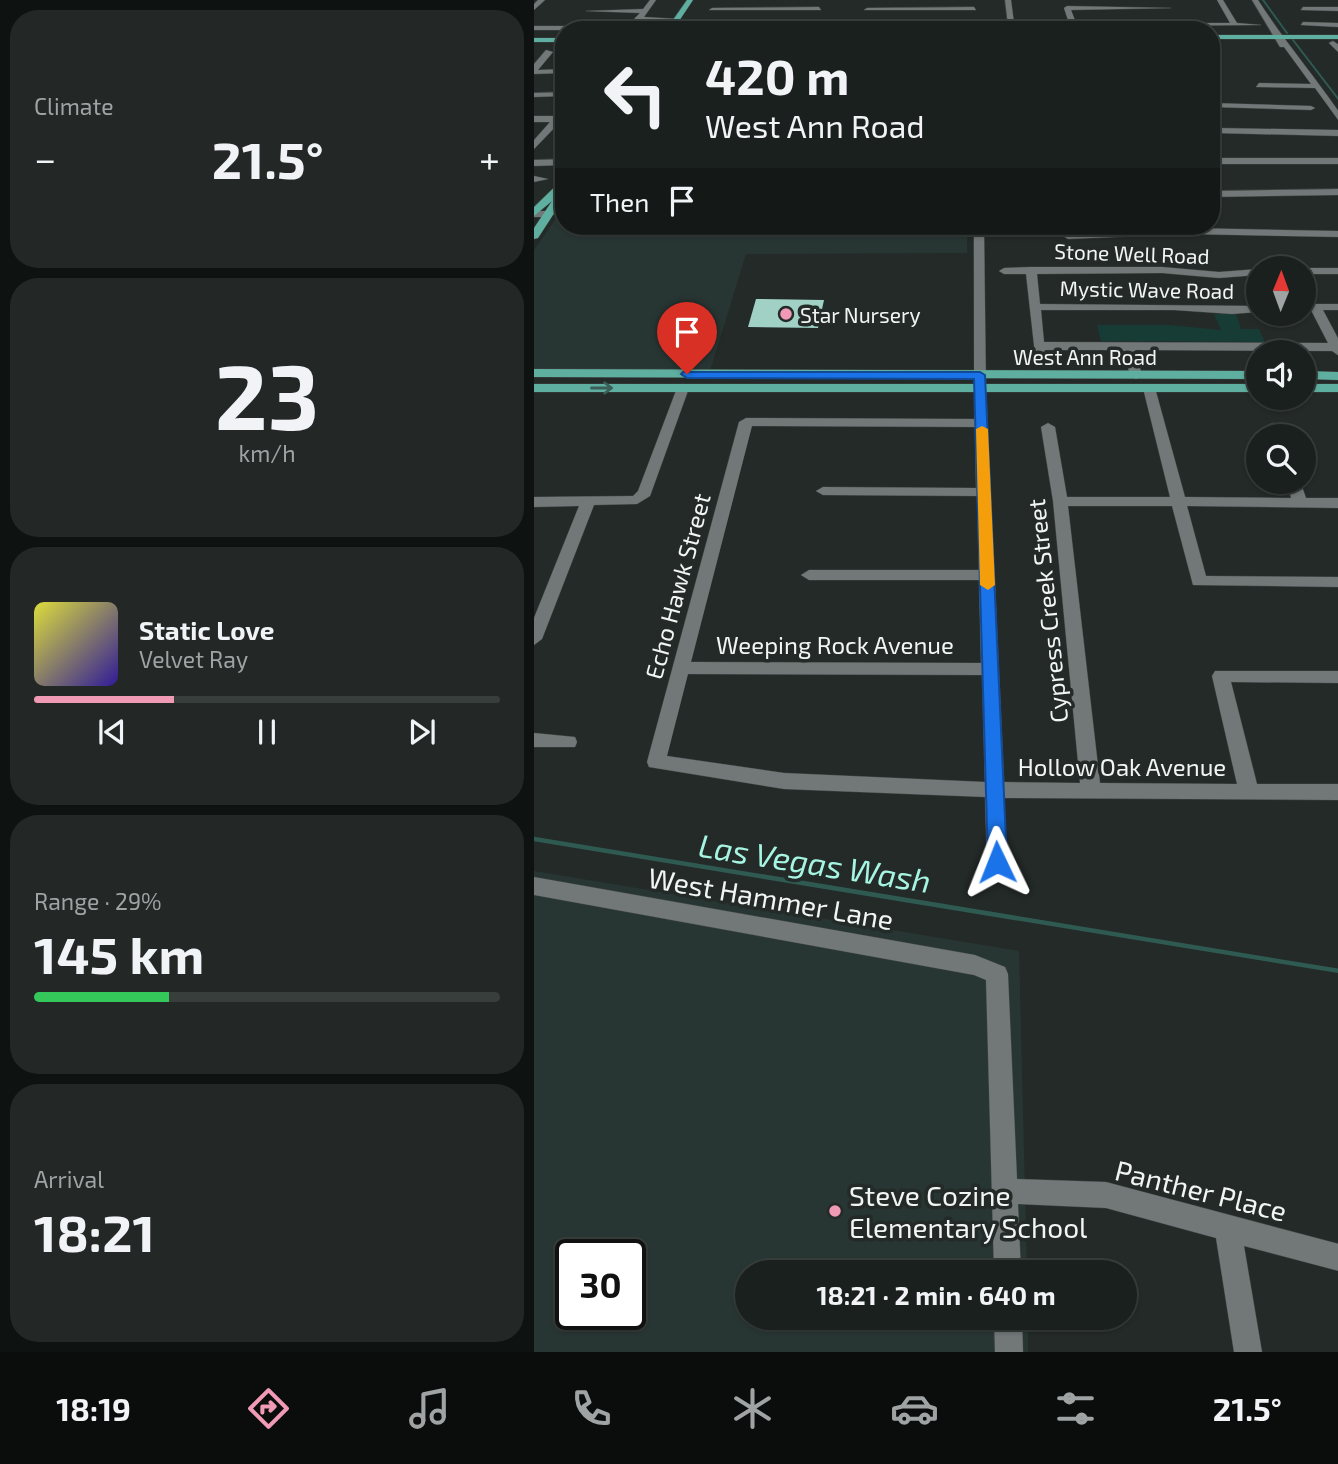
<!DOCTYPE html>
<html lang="en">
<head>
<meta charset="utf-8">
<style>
  :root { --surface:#1a201e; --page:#232827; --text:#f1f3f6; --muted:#9fa3a4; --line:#383e3c; --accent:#f09ab6 }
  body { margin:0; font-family:"Exo 2",sans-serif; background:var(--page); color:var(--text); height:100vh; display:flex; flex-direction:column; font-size:26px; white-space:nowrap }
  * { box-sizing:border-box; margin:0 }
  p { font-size:23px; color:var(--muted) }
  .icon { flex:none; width:38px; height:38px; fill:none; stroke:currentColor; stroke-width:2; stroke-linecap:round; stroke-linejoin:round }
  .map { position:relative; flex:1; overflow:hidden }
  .details { display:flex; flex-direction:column; gap:10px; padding:10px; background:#0e1210; width:534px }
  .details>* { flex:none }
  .top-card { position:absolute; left:21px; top:21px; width:665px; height:214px; border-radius:28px; box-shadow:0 2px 5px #0004,0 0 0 2px var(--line); background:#1a201e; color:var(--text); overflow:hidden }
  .needle { width:46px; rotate:1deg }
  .tools { position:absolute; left:712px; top:256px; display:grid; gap:14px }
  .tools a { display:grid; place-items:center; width:70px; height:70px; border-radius:50%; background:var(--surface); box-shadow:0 2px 5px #0004,0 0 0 2px var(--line); font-size:35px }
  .speed { position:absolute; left:21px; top:1239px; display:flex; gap:14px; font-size:35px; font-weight:700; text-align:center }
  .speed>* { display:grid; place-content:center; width:91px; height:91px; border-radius:50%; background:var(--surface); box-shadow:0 2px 5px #0004,0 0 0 2px var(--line); line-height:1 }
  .speed .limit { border:4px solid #111; border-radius:10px; background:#fff; color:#111 }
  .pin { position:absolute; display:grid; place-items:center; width:60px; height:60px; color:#fff; margin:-72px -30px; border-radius:50% 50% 50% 0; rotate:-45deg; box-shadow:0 0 7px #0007 }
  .pin .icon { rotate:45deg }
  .me { position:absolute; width:77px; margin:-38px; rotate:358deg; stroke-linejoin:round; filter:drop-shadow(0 0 5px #0008) }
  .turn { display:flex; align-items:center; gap:24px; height:147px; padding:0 35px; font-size:32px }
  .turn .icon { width:91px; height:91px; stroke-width:2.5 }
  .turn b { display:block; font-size:49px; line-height:60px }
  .then { display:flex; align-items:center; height:66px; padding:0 35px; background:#0003; gap:14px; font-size:26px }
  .big { font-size:52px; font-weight:700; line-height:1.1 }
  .details .card { flex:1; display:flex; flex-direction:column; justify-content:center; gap:10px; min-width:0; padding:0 24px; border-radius:28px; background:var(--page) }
  .details .dial { align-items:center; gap:0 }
  .dial b { font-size:91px; line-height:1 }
  .song { display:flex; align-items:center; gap:21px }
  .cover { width:84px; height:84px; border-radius:10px; background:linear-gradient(135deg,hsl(60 70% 55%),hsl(250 70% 35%)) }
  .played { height:7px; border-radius:4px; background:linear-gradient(90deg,var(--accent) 30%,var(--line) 30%) }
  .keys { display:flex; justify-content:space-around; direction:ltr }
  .heat { display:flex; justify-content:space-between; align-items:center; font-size:38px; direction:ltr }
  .charge { height:10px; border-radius:5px; background:linear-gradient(90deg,#34c759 29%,var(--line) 0) }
  .trip { position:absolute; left:201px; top:1260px; width:402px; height:70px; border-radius:35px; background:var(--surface); box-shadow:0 2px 5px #0004,0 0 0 2px var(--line); font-weight:700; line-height:70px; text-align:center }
  .dock { display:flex; height:112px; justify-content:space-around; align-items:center; background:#0a0d0c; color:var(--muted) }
  .dock .icon { width:49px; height:49px }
  .dock .selected { color:var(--accent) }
  .dock b { font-size:32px; color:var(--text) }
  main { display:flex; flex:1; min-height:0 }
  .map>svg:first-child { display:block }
</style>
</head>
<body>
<main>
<section class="details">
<div class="card"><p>Climate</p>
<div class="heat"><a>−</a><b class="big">21.5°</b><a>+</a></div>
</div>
<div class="card dial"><b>23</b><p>km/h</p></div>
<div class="card">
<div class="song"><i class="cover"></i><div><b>Static Love</b><p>Velvet Ray</p></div></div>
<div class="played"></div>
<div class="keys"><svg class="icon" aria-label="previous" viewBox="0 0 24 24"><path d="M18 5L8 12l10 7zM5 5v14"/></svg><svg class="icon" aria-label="pause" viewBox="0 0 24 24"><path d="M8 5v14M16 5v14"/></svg><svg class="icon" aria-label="next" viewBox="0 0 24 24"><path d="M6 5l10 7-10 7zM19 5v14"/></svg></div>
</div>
<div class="card"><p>Range · 29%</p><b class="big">145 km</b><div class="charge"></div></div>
<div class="card"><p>Arrival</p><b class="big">18:21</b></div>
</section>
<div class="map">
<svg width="805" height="1352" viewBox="0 0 805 1352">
  <rect width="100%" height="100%" fill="#232a28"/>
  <g fill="#283633" fill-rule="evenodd">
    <polygon points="30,207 30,226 433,226 433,253 212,254 176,371 0,370 0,250"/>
    <path d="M 0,871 L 485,951 L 493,1272 L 214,1272 L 214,1318 L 494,1318 L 494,1352 L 0,1352 ZM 37,1255 L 96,1255 L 96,1314 L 37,1314 Z"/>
  </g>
  <polygon fill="#173c35" points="680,314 702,314 707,329 725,329 731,342 567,341 563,325 635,325 687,330"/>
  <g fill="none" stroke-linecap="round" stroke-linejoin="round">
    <g stroke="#2f5a51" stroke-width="2">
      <polyline points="729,0 753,33"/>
      <polyline points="759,40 805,100"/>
    </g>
    <polyline stroke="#2f5a51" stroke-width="4.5" points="0,839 805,971"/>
  </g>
  <polygon fill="#a1d0c5" points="222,299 290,300 284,328 214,327"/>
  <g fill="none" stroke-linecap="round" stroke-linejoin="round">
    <g stroke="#3f4443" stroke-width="1">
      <g id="minor">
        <polygon points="4,0 11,0 0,10 0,4"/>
        <polygon points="116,0 122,0 110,17 145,19 107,21 95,30 0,30 0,26 93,26 106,13 52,11 109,9"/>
        <polygon points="471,0 477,0 480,23 535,23 530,8 533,6 637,8 537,10 542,23 696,23 683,0 689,0 703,23 727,25 477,27 474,25"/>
        <path d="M 718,0 L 724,0 C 749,39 778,73 805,112 L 805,121 L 781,88 L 722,87 L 725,83 L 777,84 L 750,47 L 746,47 Z"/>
        <polygon points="285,7 287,10 175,10 178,8"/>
        <polygon points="440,7 442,10 330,10 333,8"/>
        <polygon points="769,7 805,7 805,11 767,10"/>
        <polygon points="769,22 805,23 805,27 767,25"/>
        <polygon points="279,24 281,27 163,27 167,25"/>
        <polygon points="329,24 440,24 444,26 327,27"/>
        <polygon points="799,41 805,45 805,53 795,43"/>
        <polygon points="12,50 19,52 4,70 30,69 30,73 0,74 0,64"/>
        <polygon points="30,92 30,96 0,97 0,93"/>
        <polygon points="677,103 777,106 781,108 777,110 677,107"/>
        <polygon points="27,109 30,109 27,121 0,149 0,140 16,122 0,122 0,116 21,116"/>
        <polygon points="684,128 805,130 805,136 681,133"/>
        <rect x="677" y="158" width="128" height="6"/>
        <polygon points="30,159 30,165 0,166 0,160"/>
        <polygon points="0,176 14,179 0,182"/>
        <polygon points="805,189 805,195 677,197 677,191"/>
        <polygon points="0,211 15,211 20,214 15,217 0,217"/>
        <path d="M 440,226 L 450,226 L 452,388 L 470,782 L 546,783 L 519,501 L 507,427 L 514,423 L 521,427 L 533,497 L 636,497 L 609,388 L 615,384 L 621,388 L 651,497 L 757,498 L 752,481 L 766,481 L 772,498 L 805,498 L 805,508 L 653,506 L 672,576 L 805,577 L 805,587 L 659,585 L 638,506 L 534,506 L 566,783 L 703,784 L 678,676 L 681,671 L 805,671 L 805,683 L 697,682 L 723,784 L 805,784 L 805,800 L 470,798 L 473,862 L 470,868 L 463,871 L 456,868 L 453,862 L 451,797 L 250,789 L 115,767 L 113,762 L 205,422 L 212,418 L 440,419 ZM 218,426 L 441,427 L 442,488 L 289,487 L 282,491 L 289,495 L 443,496 L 445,570 L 275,570 L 267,575 L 275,580 L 445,580 L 447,663 L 157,662 ZM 154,674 L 448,675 L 451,782 L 250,773 L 133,756 Z"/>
        <polygon points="527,226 537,226 539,233 654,228 805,231 805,237 654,234 534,239 529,236"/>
        <polygon points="497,267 628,267 685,272 724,269 724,275 685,278 628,273 503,274 506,304 724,306 724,312 698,314 640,310 507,310 510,342 794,343 777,310 770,310 770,304 805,304 805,310 789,310 805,340 805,356 798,351 601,350 608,375 602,379 596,375 589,350 511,350 510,363 502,363 492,274 470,274 465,271 470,268"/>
        <rect x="770" y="268" width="35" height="6"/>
        <polygon points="149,384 155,388 116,496 103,504 60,505 8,639 0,645 0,618 45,506 0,507 0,497 99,496 104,491 143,388"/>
        <polygon points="739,423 744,424 749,436 735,436 732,427"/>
        <polygon points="0,733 41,737 43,742 41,747 0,747"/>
        <polygon points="0,877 441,955 471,967 474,974 483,1179 572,1182 805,1244 805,1271 710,1246 728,1352 700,1352 682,1238 572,1208 484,1204 487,1272 460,1272 452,980 440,975 0,895"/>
        <polygon points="460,1318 488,1318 489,1352 461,1352"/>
      </g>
    </g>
    <g stroke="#3f4443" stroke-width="1">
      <g id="major">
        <polygon points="153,0 159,0 139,30 132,30"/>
        <rect x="677" y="35" width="128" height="4"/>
        <rect x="0" y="38" width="30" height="4"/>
        <polygon points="30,178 30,187 24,193 28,201 4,238 0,239 0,228 18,201 0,216 0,207"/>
        <polygon points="0,369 724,371 724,379 0,377"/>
        <polygon points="770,371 805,372 805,380 770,379"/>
        <rect x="0" y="384" width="724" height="8"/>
        <rect x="770" y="384" width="35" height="8"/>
      </g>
    </g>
    <use href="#minor" fill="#717877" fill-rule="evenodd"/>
    <use href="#major" fill="#5eafa0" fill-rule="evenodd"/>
  </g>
  <defs><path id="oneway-shaft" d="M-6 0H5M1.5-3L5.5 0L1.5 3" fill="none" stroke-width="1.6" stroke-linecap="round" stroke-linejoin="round" transform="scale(1.75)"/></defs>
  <use stroke="#3b5f58" href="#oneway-shaft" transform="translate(68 388)"/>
  <polygon fill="#1a73e8" stroke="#114b97" stroke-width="2" points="149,372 446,372 451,375 473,862 470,868 457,868 454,862 440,379 153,378 147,374"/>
  <polygon fill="#f59e0b" points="448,426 454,429 461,585 454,590 446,585 442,429"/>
  <g fill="#f09ab6" stroke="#232a28" stroke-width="2.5">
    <circle cx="252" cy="314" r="7"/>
    <circle cx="301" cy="1211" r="7"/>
  </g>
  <g text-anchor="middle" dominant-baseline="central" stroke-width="7" stroke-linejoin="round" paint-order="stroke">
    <g font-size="21" fill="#f1f5f4" stroke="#232a28">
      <text transform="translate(598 253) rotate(2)">Stone Well Road</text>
      <text transform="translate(613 289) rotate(1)">Mystic Wave Road</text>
      <text x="551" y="356">West Ann Road</text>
    </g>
    <g font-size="21" fill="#f1f5f4" stroke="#232a28" text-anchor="start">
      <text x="266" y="314">Star Nursery</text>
    </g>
    <g font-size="24" fill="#f1f5f4" stroke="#232a28">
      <text transform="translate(143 586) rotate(-75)">Echo Hawk Street</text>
      <text transform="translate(513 611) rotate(-96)">Cypress Creek Street</text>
      <text x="301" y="644">Weeping Rock Avenue</text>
      <text x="588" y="766">Hollow Oak Avenue</text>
    </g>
    <g font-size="28" fill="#f1f5f4" stroke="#232a28">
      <text transform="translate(237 898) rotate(10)">West Hammer Lane</text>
      <text transform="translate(667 1190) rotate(14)">Panther Place</text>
    </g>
    <g font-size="28" fill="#f1f5f4" stroke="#232a28" text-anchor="start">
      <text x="315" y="1195">Steve Cozine<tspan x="315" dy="32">Elementary School</tspan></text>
    </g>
    <g font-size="32" font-style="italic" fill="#a6f5e3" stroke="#232a28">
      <text transform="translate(281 862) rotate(9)">Las Vegas Wash</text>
    </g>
  </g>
</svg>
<div class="tools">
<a><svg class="needle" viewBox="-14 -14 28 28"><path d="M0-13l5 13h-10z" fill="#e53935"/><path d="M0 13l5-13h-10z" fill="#9fa3a4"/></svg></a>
<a><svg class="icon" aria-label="sound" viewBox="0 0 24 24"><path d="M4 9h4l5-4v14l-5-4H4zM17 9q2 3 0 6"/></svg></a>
<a><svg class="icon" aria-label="search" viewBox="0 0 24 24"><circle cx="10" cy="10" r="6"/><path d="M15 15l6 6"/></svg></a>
</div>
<div class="speed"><div class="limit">30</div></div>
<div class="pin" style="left:153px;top:374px;background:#d93025"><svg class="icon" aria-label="arrive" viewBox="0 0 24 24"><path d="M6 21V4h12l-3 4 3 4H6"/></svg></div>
<svg class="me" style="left:463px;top:862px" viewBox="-20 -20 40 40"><path d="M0-17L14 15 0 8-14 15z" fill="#1a73e8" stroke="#fff" stroke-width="4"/></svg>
<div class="trip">18:21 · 2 min · 640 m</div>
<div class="top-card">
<div class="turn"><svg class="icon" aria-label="left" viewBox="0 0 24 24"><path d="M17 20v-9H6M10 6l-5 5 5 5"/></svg><div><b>420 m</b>West Ann Road</div></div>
<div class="then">Then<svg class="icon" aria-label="arrive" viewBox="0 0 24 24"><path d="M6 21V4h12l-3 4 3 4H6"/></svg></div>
</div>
</div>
</main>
<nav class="dock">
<b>18:19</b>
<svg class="icon selected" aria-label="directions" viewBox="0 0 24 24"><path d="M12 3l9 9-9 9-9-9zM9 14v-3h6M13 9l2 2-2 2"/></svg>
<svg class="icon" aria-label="music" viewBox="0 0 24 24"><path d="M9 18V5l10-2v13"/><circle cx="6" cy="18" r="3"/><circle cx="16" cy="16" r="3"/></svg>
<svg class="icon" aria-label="phone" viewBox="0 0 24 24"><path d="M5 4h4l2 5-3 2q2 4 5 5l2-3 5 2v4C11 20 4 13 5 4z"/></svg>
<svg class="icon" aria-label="climate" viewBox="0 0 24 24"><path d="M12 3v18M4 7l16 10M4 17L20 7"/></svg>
<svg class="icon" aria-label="car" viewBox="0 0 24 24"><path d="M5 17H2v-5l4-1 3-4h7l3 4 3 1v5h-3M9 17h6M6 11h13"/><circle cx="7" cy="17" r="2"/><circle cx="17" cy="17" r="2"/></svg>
<svg class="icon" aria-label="filters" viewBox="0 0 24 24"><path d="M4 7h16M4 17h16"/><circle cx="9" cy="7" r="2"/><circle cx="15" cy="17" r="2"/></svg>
<b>21.5°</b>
</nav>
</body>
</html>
